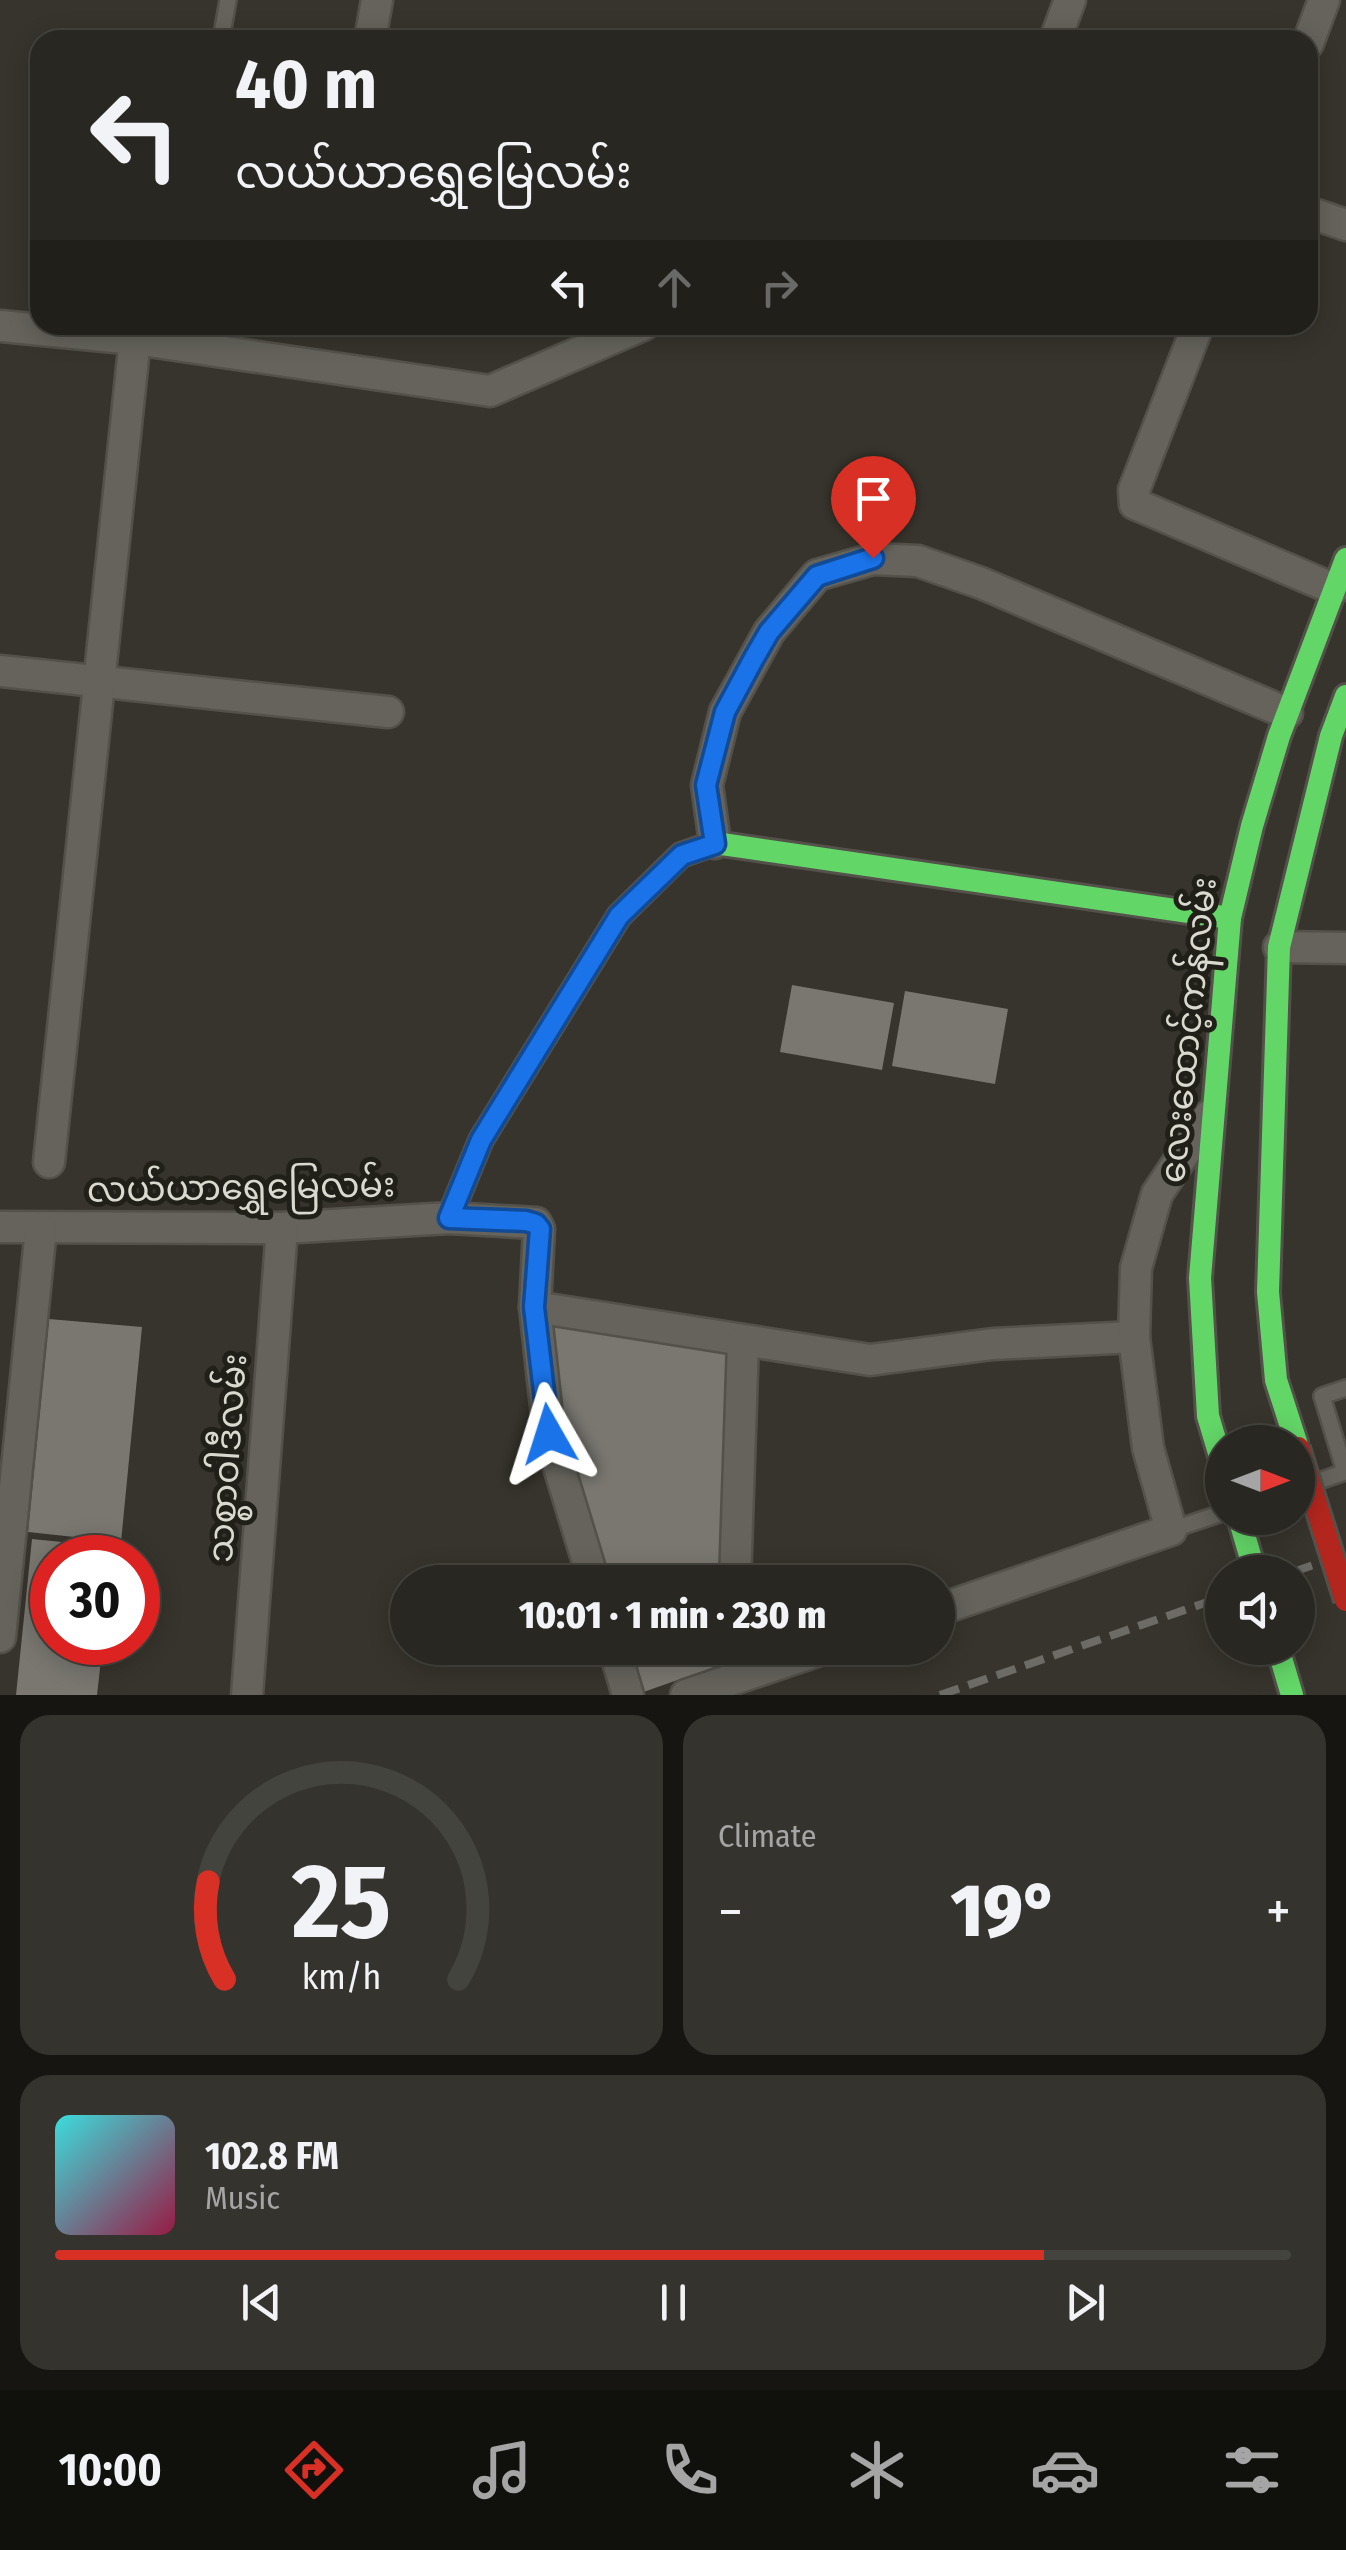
<!DOCTYPE html>
<html lang="en">
<head>
<meta charset="utf-8">
<style>
  :root { --surface:#282721; --page:#34332e; --text:#f1f3f6; --muted:#a5a5a5; --line:#44443f; --accent:#d93025 }
  body { margin:0; font-family:"Fira Sans Condensed","Noto Sans Myanmar",sans-serif; background:var(--page); color:var(--text); height:100vh; display:flex; flex-direction:column; font-size:38px; white-space:nowrap }
  * { box-sizing:border-box; margin:0 }
  p { font-size:32px; color:var(--muted) }
  .icon { flex:none; width:55px; height:55px; fill:none; stroke:currentColor; stroke-width:2; stroke-linecap:round; stroke-linejoin:round }
  .map { position:relative; height:1695px; overflow:hidden }
  .panel { display:flex; flex-direction:column; gap:20px; padding:20px; background:#161512; flex:1 }
  .panel>* { flex:none }
  .banner { position:absolute; left:30px; top:30px; width:1288px; height:305px; border-radius:30px; box-shadow:0 5px 25px #0003,0 0 0 2px var(--line); background:#282721; color:var(--text); overflow:hidden }
  .needle { width:65px; rotate:90deg }
  .buttons { position:absolute; left:1205px; top:1425px; display:grid; gap:20px }
  .buttons a { display:grid; place-items:center; width:110px; height:110px; border-radius:50%; background:var(--surface); box-shadow:0 5px 25px #0003,0 0 0 2px var(--line); font-size:50px }
  .speed { position:absolute; left:30px; top:1535px; display:flex; gap:20px; font-size:50px; font-weight:700; text-align:center }
  .speed>* { display:grid; place-content:center; width:130px; height:130px; border-radius:50%; background:var(--surface); box-shadow:0 5px 25px #0003,0 0 0 2px var(--line); line-height:1 }
  .speed .limit { border:15px solid #d22; background:#fff; color:#111 }
  .pin { position:absolute; display:grid; place-items:center; width:85px; height:85px; color:#fff; margin:-102px -42px; border-radius:50% 50% 50% 0; rotate:-45deg; box-shadow:0 0 10px #0007 }
  .pin .icon { rotate:45deg }
  .me { position:absolute; width:110px; margin:-55px; rotate:354deg; stroke-linejoin:round; filter:drop-shadow(0 0 8px #0008) }
  .turn { display:flex; align-items:center; gap:35px; height:210px; padding:0 40px; font-size:45px }
  .turn .icon { width:130px; height:130px; stroke-width:2.5 }
  .turn b { display:block; font-size:70px; line-height:85px }
  .lanes { display:flex; align-items:center; height:95px; padding:0 40px; background:#0003; justify-content:center; gap:50px; direction:ltr }
  .lanes .off { opacity:.35 }
  .big { font-size:75px; font-weight:800; line-height:1.1 }
  .panel .card { flex:1; display:flex; flex-direction:column; justify-content:center; gap:15px; min-width:0; padding:0 35px; border-radius:30px; background:var(--page) }
  .panel .dial { align-items:center; gap:0 }
  .dial svg { height:260px; overflow:visible; fill:none; stroke:var(--line); stroke-width:7; stroke-linecap:round; text-anchor:middle }
  .dial text { fill:var(--text); stroke:none }
  .song { display:flex; align-items:center; gap:30px }
  .cover { width:120px; height:120px; border-radius:15px; background:linear-gradient(135deg,hsl(180 70% 55%),hsl(340 70% 35%)) }
  .played { height:10px; border-radius:5px; background:linear-gradient(90deg,var(--accent) 80%,var(--line) 80%) }
  .keys { display:flex; justify-content:space-around; direction:ltr }
  .heat { display:flex; justify-content:space-between; align-items:center; font-size:55px; direction:ltr }
  .panel .tiles { flex:1; display:grid; gap:20px; grid-template-columns:1fr 1fr }
  .card:last-child { grid-column:span 2 }
  .trip { position:absolute; left:390px; top:1565px; width:565px; height:100px; border-radius:50px; background:var(--surface); box-shadow:0 5px 25px #0003,0 0 0 2px var(--line); font-weight:800; line-height:100px; text-align:center }
  .dock { display:flex; height:160px; justify-content:space-around; align-items:center; background:#10100d; color:var(--muted) }
  .dock .icon { width:70px; height:70px }
  .dock .selected { color:var(--accent) }
  .dock b { font-size:45px; color:var(--text) }
  .map>svg:first-child { display:block }
</style>
</head>
<body>
<div class="map">
<svg width="1346" height="1695" viewBox="0 0 1346 1695">
  <rect width="100%" height="100%" fill="#36342c"/>
  <g fill="#797770">
    <polygon points="792,985 894,1003 882,1070 780,1052"/>
    <polygon points="905,991 1008,1009 995,1084 892,1066"/>
    <polygon points="540,1313 736,1347 724,1582 598,1582 553,1434"/>
    <polygon points="49,1319 142,1327 121,1542 28,1532"/>
    <polygon points="32,1539 112,1547 111,1558 52,1558 52,1642 103,1642 97,1695 16,1695"/>
    <polygon points="618,1648 723,1648 723,1664 635,1695"/>
  </g>
  <g fill="none" stroke-linecap="round" stroke-linejoin="round">
    <g stroke="#53514a" stroke-width="20">
      <g id="lane">
        <polyline points="221,40 228,0"/>
        <polyline points="1316,1482 1345,1472 1322,1396 1346,1388"/>
        <polyline points="1171,1530 1222,1513"/>
      </g>
    </g>
    <g stroke="#53514a" stroke-width="35">
      <g id="street">
        <polyline points="370,40 377,0"/>
        <polyline points="1055,40 1070,0"/>
        <polyline points="1308,43 1324,0"/>
        <polyline points="1308,212 1346,225"/>
        <polyline points="1198,325 1134,490 1135,504 1334,589"/>
        <polyline points="0,326 135,339 490,391 643,325"/>
        <polyline points="0,671 388,712"/>
        <polyline points="715,843 707,785 725,712 769,632 817,575 873,559 918,561 981,583 1287,713"/>
        <polyline points="1279,947 1346,948"/>
        <polyline points="49,1162 135,339"/>
        <polyline points="0,1227 282,1228 449,1218 536,1223 539,1229 535,1307 549,1434 594,1582"/>
        <polyline points="535,1307 870,1360 993,1344 1134,1337"/>
        <polyline points="735,1582 743,1342"/>
        <polyline points="938,1610 1171,1530 1148,1448 1134,1337 1136,1268 1157,1194 1209,1116"/>
        <polyline points="0,1637 41,1229"/>
        <polyline points="614,1648 628,1695"/>
        <polyline points="247,1695 282,1228"/>
        <polyline points="686,1695 826,1648"/>
      </g>
    </g>
    <g stroke="#53514a" stroke-width="28">
      <g id="fast">
        <polyline points="449,1218 481,1140 619,916 681,855 715,843 1230,918"/>
        <polyline points="1296,1442 1276,1380 1268,1292 1279,947 1331,736 1346,696"/>
        <polyline points="1222,1463 1208,1416 1200,1278 1230,918 1252,826 1279,736 1346,559"/>
        <polyline points="1239,1518 1255,1572"/>
        <polyline points="1278,1648 1292,1695"/>
      </g>
    </g>
    <use href="#lane" stroke="#65635c" stroke-width="15"/>
    <use href="#street" stroke="#65635c" stroke-width="30"/>
    <use href="#fast" stroke="#63d668" stroke-width="22"/>
    <g stroke="#6d6b66" stroke-width="8" stroke-dasharray="20 10" stroke-linecap="butt">
      <polyline points="1293,1572 1346,1554"/>
      <polyline points="940,1695 1222,1597"/>
    </g>
    <g stroke="#53514a" stroke-width="28" stroke-linecap="butt">
      <polyline id="jam-bridge" points="1298,1448 1346,1600"/>
    </g>
    <use href="#jam-bridge" stroke="#b3261e" stroke-width="22"/>
  </g>
  <g fill="none" stroke-linecap="round" stroke-linejoin="round">
    <g stroke="#114b97" stroke-width="25">
      <polyline id="route" points="549,1434 534,1307 540,1229 536,1224 526,1221 449,1218 481,1140 619,916 682,855 715,844 706,785 725,712 754,658 769,632 817,576 873,558"/>
    </g>
    <use href="#route" stroke="#1a73e8" stroke-width="18"/>
  </g>
  <g text-anchor="middle" dominant-baseline="central" stroke-width="10" stroke-linejoin="round" paint-order="stroke">
    <g font-size="35" fill="#dad9cf" stroke="#201f18">
      <text transform="translate(1188 1030) rotate(-84)">လေးထောင့်ကန်လမ်း</text>
      <text transform="translate(241 1187) rotate(-1)">လယ်ယာရွှေမြေလမ်း</text>
      <text transform="translate(227 1458) rotate(-86)">သစ္စာဝါဒီလမ်း</text>
    </g>
  </g>
</svg>
<div class="buttons">
<a><svg class="needle" viewBox="-14 -14 28 28"><path d="M0-13l5 13h-10z" fill="#e53935"/><path d="M0 13l5-13h-10z" fill="#a5a5a5"/></svg></a>
<a><svg class="icon" aria-label="sound" viewBox="0 0 24 24"><path d="M4 9h4l5-4v14l-5-4H4zM17 9q2 3 0 6"/></svg></a>
</div>
<div class="speed"><div class="limit">30</div></div>
<div class="pin" style="left:873px;top:558px;background:#d93025"><svg class="icon" aria-label="arrive" viewBox="0 0 24 24"><path d="M6 21V4h12l-3 4 3 4H6"/></svg></div>
<svg class="me" style="left:549px;top:1434px" viewBox="-20 -20 40 40"><path d="M0-17L14 15 0 8-14 15z" fill="#1a73e8" stroke="#fff" stroke-width="4"/></svg>
<div class="trip">10:01 · 1 min · 230 m</div>
<div class="banner">
<div class="turn"><svg class="icon" aria-label="left" viewBox="0 0 24 24"><path d="M17 20v-9H6M10 6l-5 5 5 5"/></svg><div><b>40 m</b>လယ်ယာရွှေမြေလမ်း</div></div>
<div class="lanes"><svg class="icon" aria-label="left" viewBox="0 0 24 24"><path d="M17 20v-9H6M10 6l-5 5 5 5"/></svg><svg class="icon off" aria-label="ahead" viewBox="0 0 24 24"><path d="M12 20V5M6 11l6-6 6 6"/></svg><svg class="icon off" aria-label="right" viewBox="0 0 24 24"><path d="M7 20v-9h11M14 6l5 5-5 5"/></svg></div>
</div>
</div>
<section class="panel">
<div class="tiles">
<div class="card dial"><svg viewBox="0 0 100 80">
<path d="M14 69A42 42 0 1 1 86 69"/>
<path d="M14 69A42 42 0 0 1 9 39" stroke="#d93025"/>
<text x="50" y="56" font-size="32" font-weight="700">25</text>
<text x="50" y="72" font-size="11">km/h</text>
</svg></div>
<div class="card"><p>Climate</p>
<div class="heat"><a>−</a><b class="big">19°</b><a>+</a></div>
</div>
<div class="card">
<div class="song"><i class="cover"></i><div><b>102.8 FM</b><p>Music</p></div></div>
<div class="played"></div>
<div class="keys"><svg class="icon" aria-label="previous" viewBox="0 0 24 24"><path d="M18 5L8 12l10 7zM5 5v14"/></svg><svg class="icon" aria-label="pause" viewBox="0 0 24 24"><path d="M8 5v14M16 5v14"/></svg><svg class="icon" aria-label="next" viewBox="0 0 24 24"><path d="M6 5l10 7-10 7zM19 5v14"/></svg></div>
</div>
</div>
</section>
<nav class="dock">
<b>10:00</b>
<svg class="icon selected" aria-label="directions" viewBox="0 0 24 24"><path d="M12 3l9 9-9 9-9-9zM9 14v-3h6M13 9l2 2-2 2"/></svg>
<svg class="icon" aria-label="music" viewBox="0 0 24 24"><path d="M9 18V5l10-2v13"/><circle cx="6" cy="18" r="3"/><circle cx="16" cy="16" r="3"/></svg>
<svg class="icon" aria-label="phone" viewBox="0 0 24 24"><path d="M5 4h4l2 5-3 2q2 4 5 5l2-3 5 2v4C11 20 4 13 5 4z"/></svg>
<svg class="icon" aria-label="climate" viewBox="0 0 24 24"><path d="M12 3v18M4 7l16 10M4 17L20 7"/></svg>
<svg class="icon" aria-label="car" viewBox="0 0 24 24"><path d="M5 17H2v-5l4-1 3-4h7l3 4 3 1v5h-3M9 17h6M6 11h13"/><circle cx="7" cy="17" r="2"/><circle cx="17" cy="17" r="2"/></svg>
<svg class="icon" aria-label="filters" viewBox="0 0 24 24"><path d="M4 7h16M4 17h16"/><circle cx="9" cy="7" r="2"/><circle cx="15" cy="17" r="2"/></svg>
</nav>
</body>
</html>
